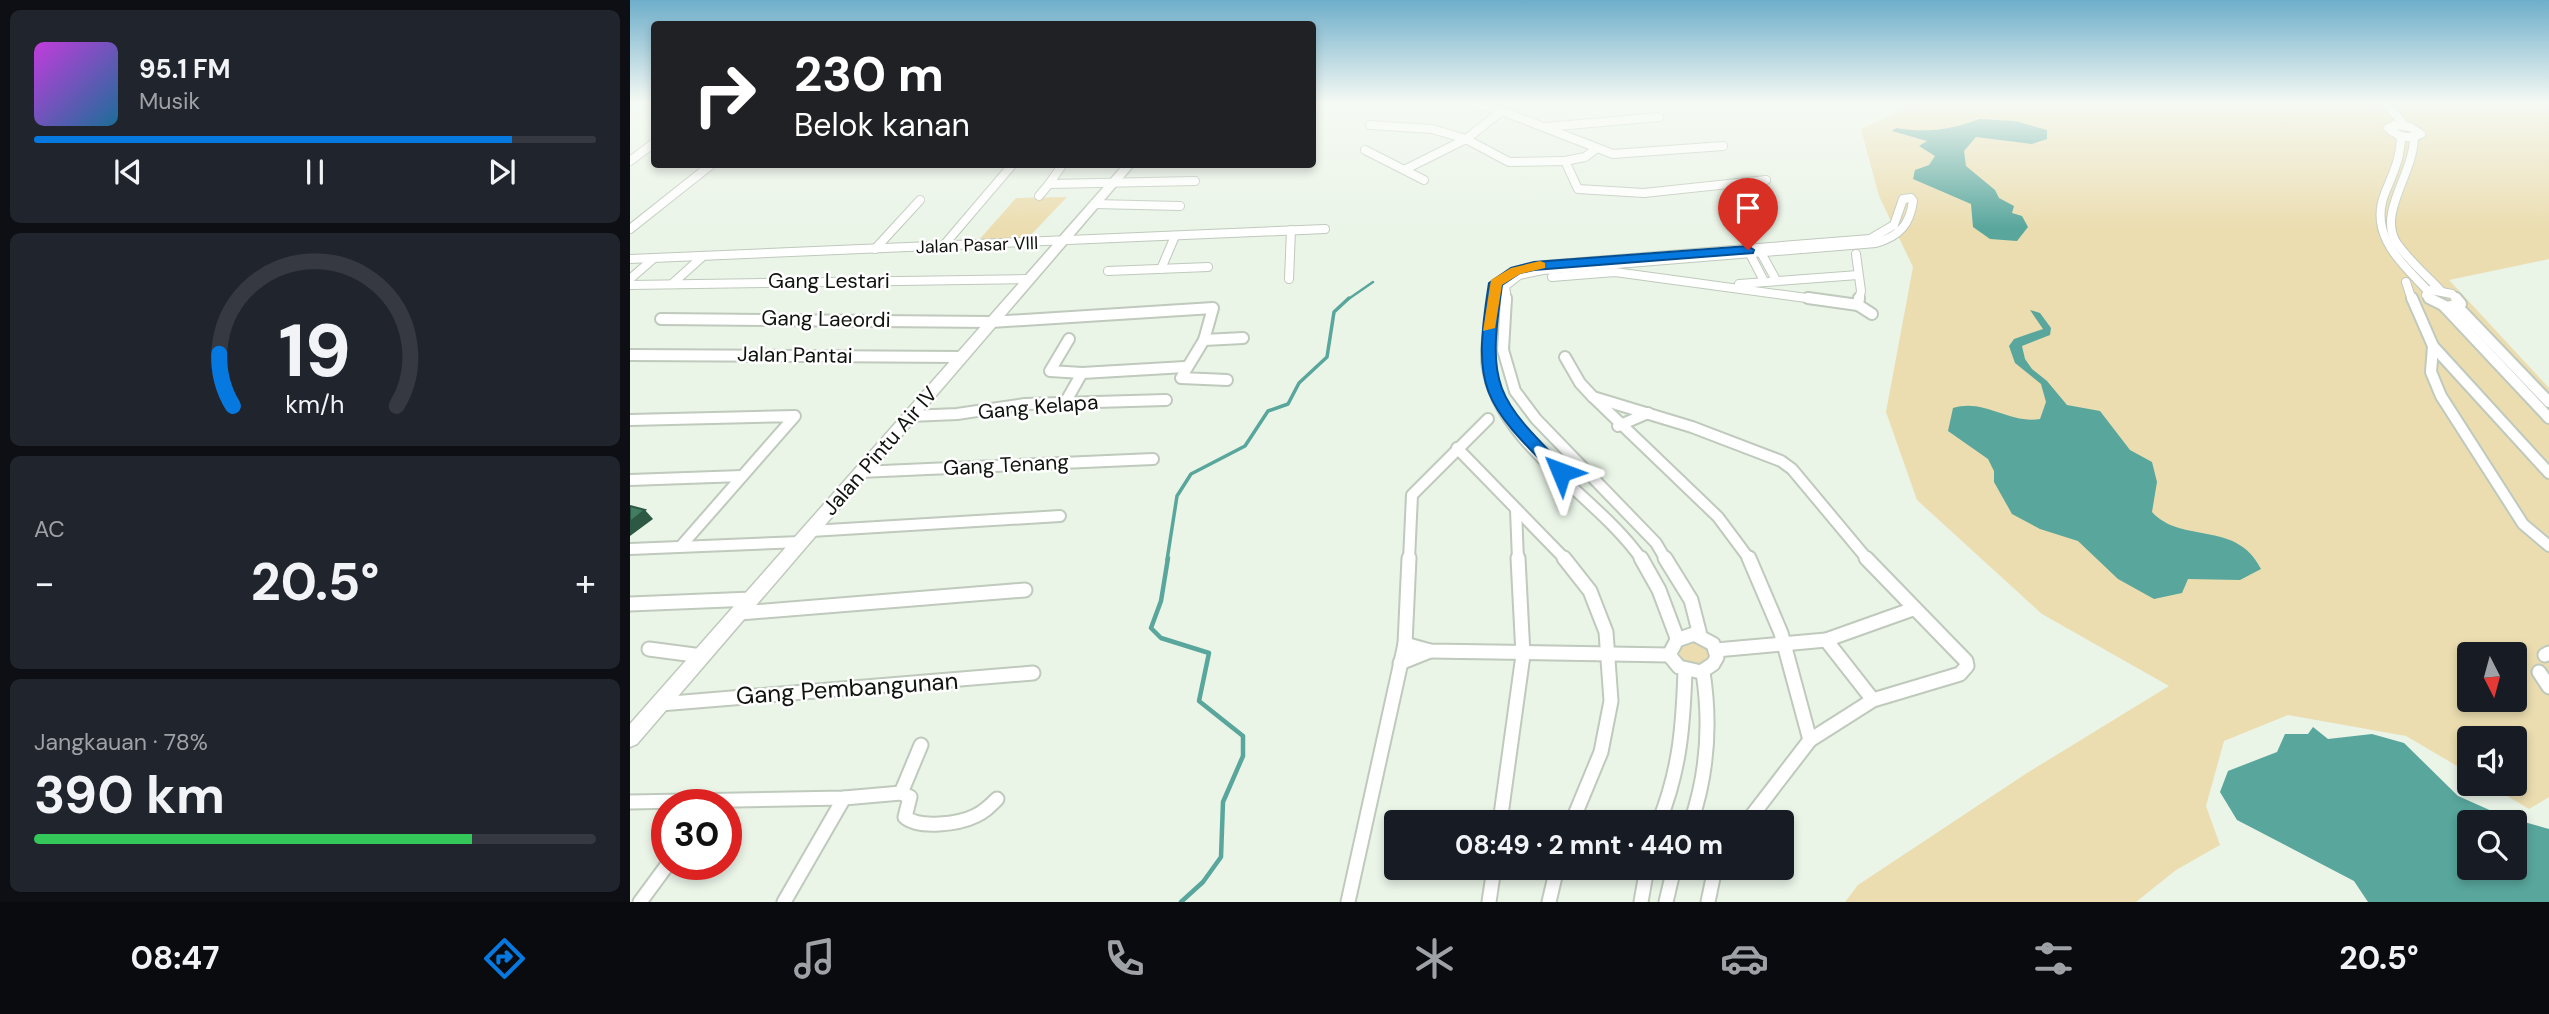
<!DOCTYPE html>
<html lang="id">
<head>
<meta charset="utf-8">
<style>
  :root { --surface:#171b24; --page:#20242c; --text:#f1f3f6; --muted:#9ea1a6; --line:#363941; --accent:#0679e1 }
  body { margin:0; font-family:"DM Sans",sans-serif; background:var(--page); color:var(--text); height:100vh; display:flex; flex-direction:column; font-size:26px; white-space:nowrap }
  * { box-sizing:border-box; margin:0 }
  p { font-size:23px; color:var(--muted) }
  .icon { flex:none; width:38px; height:38px; fill:none; stroke:currentColor; stroke-width:2; stroke-linecap:round; stroke-linejoin:round }
  .map { position:relative; flex:1; overflow:hidden }
  .sheet { display:flex; flex-direction:column; gap:10px; padding:10px; background:#0d0f14; width:630px }
  .sheet>* { flex:none }
  .top-card { position:absolute; left:21px; top:21px; width:665px; height:147px; border-radius:7px; box-shadow:0 4px 10px #0003; background:#202124; color:#fff; overflow:hidden }
  .needle { width:46px; rotate:174deg }
  .fabs { position:absolute; left:1827px; top:642px; display:grid; gap:14px }
  .fabs a { display:grid; place-items:center; width:70px; height:70px; border-radius:7px; background:var(--surface); box-shadow:0 4px 10px #0003; font-size:35px }
  .speed { position:absolute; left:21px; top:789px; display:flex; gap:14px; font-size:35px; font-weight:700; text-align:center }
  .speed>* { display:grid; place-content:center; width:91px; height:91px; border-radius:50%; background:var(--surface); box-shadow:0 4px 10px #0003; line-height:1 }
  .speed .limit { border:10px solid #d22; background:#fff; color:#111 }
  .pin { position:absolute; display:grid; place-items:center; width:60px; height:60px; color:#fff; margin:-72px -30px; border-radius:50% 50% 50% 0; rotate:-45deg; box-shadow:0 0 7px #0007 }
  .pin .icon { rotate:45deg }
  .me { position:absolute; width:77px; margin:-38px; rotate:314deg; stroke-linejoin:round; filter:drop-shadow(0 0 5px #0008) }
  .turn { display:flex; align-items:center; gap:24px; height:147px; padding:0 28px; font-size:32px }
  .turn .icon { width:91px; height:91px; stroke-width:2.5 }
  .turn b { display:block; font-size:49px; line-height:60px }
  .big { font-size:52px; font-weight:700; line-height:1.1 }
  .sheet .tile { flex:1; display:flex; flex-direction:column; justify-content:center; gap:10px; min-width:0; padding:0 24px; border-radius:10px; background:var(--page) }
  .sheet .dial { align-items:center; gap:0 }
  .dial svg { height:182px; overflow:visible; fill:none; stroke:var(--line); stroke-width:7; stroke-linecap:round; text-anchor:middle }
  .dial text { fill:var(--text); stroke:none }
  .song { display:flex; align-items:center; gap:21px }
  .cover { width:84px; height:84px; border-radius:10px; background:linear-gradient(135deg,hsl(290 70% 55%),hsl(200 70% 35%)) }
  .played { height:7px; border-radius:4px; background:linear-gradient(90deg,var(--accent) 85%,var(--line) 85%) }
  .keys { display:flex; justify-content:space-around; direction:ltr }
  .heat { display:flex; justify-content:space-between; align-items:center; font-size:38px; direction:ltr }
  .charge { height:10px; border-radius:5px; background:linear-gradient(90deg,#34c759 78%,var(--line) 0) }
  .trip { position:absolute; left:754px; top:810px; width:410px; height:70px; border-radius:7px; background:var(--surface); box-shadow:0 4px 10px #0003; font-weight:700; line-height:70px; text-align:center }
  .menu { display:flex; height:112px; justify-content:space-around; align-items:center; background:#090b0e; color:var(--muted) }
  .menu .icon { width:49px; height:49px }
  .menu .active { color:var(--accent) }
  .menu b { font-size:32px; color:var(--text) }
  main { display:flex; flex:1; min-height:0 }
  .map>svg:first-child { display:block }
</style>
</head>
<body>
<main>
<section class="sheet">
<div class="tile">
<div class="song"><i class="cover"></i><div><b>95.1 FM</b><p>Musik</p></div></div>
<div class="played"></div>
<div class="keys"><svg class="icon" aria-label="previous" viewBox="0 0 24 24"><path d="M18 5L8 12l10 7zM5 5v14"/></svg><svg class="icon" aria-label="pause" viewBox="0 0 24 24"><path d="M8 5v14M16 5v14"/></svg><svg class="icon" aria-label="next" viewBox="0 0 24 24"><path d="M6 5l10 7-10 7zM19 5v14"/></svg></div>
</div>
<div class="tile dial"><svg viewBox="0 0 100 80">
<path d="M14 69A42 42 0 1 1 86 69"/>
<path d="M14 69A42 42 0 0 1 8 46" stroke="#0679e1"/>
<text x="50" y="56" font-size="32" font-weight="700">19</text>
<text x="50" y="72" font-size="11">km/h</text>
</svg></div>
<div class="tile"><p>AC</p>
<div class="heat"><a>−</a><b class="big">20.5°</b><a>+</a></div>
</div>
<div class="tile"><p>Jangkauan · 78%</p><b class="big">390 km</b><div class="charge"></div></div>
</section>
<div class="map">
<svg width="1919" height="902" viewBox="0 0 1919 902">
  <rect width="100%" height="100%" fill="#eaf4e7"/>
  <g fill="#ebddb0" fill-rule="evenodd">
    <path d="M 1286,103 L 1919,103 L 1919,259 L 1819,280 L 1919,388 L 1919,797 L 1899,809 L 1857,784 L 1885,784 L 1885,738 L 1839,738 L 1839,773 L 1776,736 L 1658,715 L 1594,741 L 1576,806 L 1590,845 L 1546,870 L 1506,902 L 1215,902 L 1228,885 L 1397,773 L 1539,686 L 1412,614 L 1287,500 L 1256,412 L 1283,267 L 1249,196 L 1231,129 ZM 1839,654 L 1885,654 L 1885,700 L 1839,700 Z"/>
    <polygon points="437,197 397,239 349,240 386,198"/>
    <circle cx="1064" cy="653" r="14"/>
  </g>
  <g fill="#58a69c" fill-rule="evenodd">
    <path d="M 1349,119 L 1385,121 L 1417,130 L 1417,139 L 1402,144 L 1346,137 L 1334,151 L 1336,166 L 1365,190 L 1369,198 L 1384,206 L 1382,213 L 1392,216 L 1398,227 L 1387,241 L 1360,239 L 1343,227 L 1341,204 L 1283,179 L 1285,170 L 1299,165 L 1305,156 L 1289,146 L 1297,141 L 1262,131 L 1266,128 C 1296,133 1321,130 1349,119 Z"/>
    <path d="M 1400,310 L 1410,313 L 1421,328 L 1420,335 L 1392,346 L 1395,359 L 1402,369 L 1417,381 L 1437,405 L 1470,411 L 1500,450 L 1522,462 L 1527,482 L 1522,512 C 1552,545 1606,519 1631,569 L 1610,580 L 1558,579 L 1552,593 L 1524,599 L 1488,579 L 1448,541 L 1410,529 L 1382,514 L 1364,482 L 1364,471 L 1358,459 L 1318,431 L 1323,408 C 1354,398 1379,424 1410,419 L 1416,402 L 1411,384 L 1385,363 L 1379,346 L 1384,339 L 1413,329 Z"/>
    <path d="M 1683,727 L 1698,739 L 1742,734 L 1774,743 L 1828,796 L 1873,816 L 1919,829 L 1919,902 L 1738,902 L 1724,881 L 1607,820 L 1590,792 L 1598,771 L 1647,752 L 1655,734 L 1678,734 ZM 1885,822 L 1885,868 L 1839,868 L 1839,822 Z"/>
  </g>
  <g fill="none" stroke-linecap="round" stroke-linejoin="round">
    <polyline stroke="#58a69c" stroke-width="2.5" points="717,300 743,282"/>
    <polyline stroke="#58a69c" stroke-width="3.5" points="537,560 547,496 561,474 615,446 638,411 658,404 669,383 697,357 704,312 719,298"/>
    <polyline stroke="#58a69c" stroke-width="4.5" points="538,558 531,601 521,628 531,638 579,653 569,701 613,736 613,756 593,802 591,857 573,882 551,902"/>
    <g stroke="#bfc9bc" stroke-width="10">
      <g id="street-far2">
        <polyline points="838,103 872,111 983,154 1093,146"/>
        <polyline points="1756,103 1775,126"/>
        <polyline points="740,125 802,129 836,139 879,162 935,161"/>
        <path d="M 1765,125 L 1780,127 L 1791,134 C 1779,140 1768,137 1758,128 Z"/>
        <polyline points="916,127 1029,117"/>
        <path d="M 1771,136 C 1771,158 1763,173 1755,193 C 1738,235 1772,263 1798,291"/>
        <path d="M 1784,137 C 1784,173 1748,212 1766,242 C 1778,260 1796,275 1811,291"/>
        <polyline points="966,149 955,157 935,161 948,189 1014,193 1136,180"/>
        <polyline points="735,150 794,180"/>
        <polyline points="0,161 24,143"/>
        <polyline points="433,164 419,184 565,181"/>
        <polyline points="776,169 836,139 872,111"/>
        <polyline points="409,196 419,184"/>
        <polyline points="464,204 550,206"/>
        <polyline points="0,229 82,164"/>
        <polyline points="314,245 383,164"/>
        <polyline points="245,249 290,200"/>
        <polyline points="1129,249 1146,280"/>
        <polyline points="1118,250 1134,281"/>
        <polyline points="1226,254 1231,291 1229,300"/>
        <polyline points="0,259 695,229"/>
        <polyline points="531,269 545,236"/>
        <polyline points="478,271 578,267"/>
        <polyline points="922,277 985,272 1191,300"/>
        <polyline points="0,279 23,259"/>
        <polyline points="659,279 661,230"/>
        <polyline points="1776,282 1782,300"/>
        <polyline points="42,284 72,257"/>
        <polyline points="1109,284 1228,275"/>
        <polyline points="0,285 398,279"/>
        <path d="M 864,300 L 865,283 L 885,271 L 914,265 L 1240,239 L 1264,225 L 1273,199 L 1281,198 L 1283,201 C 1280,225 1269,236 1246,243 L 913,270 L 889,275 L 875,286 L 877,300"/>
        <polyline points="1802,300 1796,295 1801,290 1822,294 1827,300"/>
      </g>
    </g>
    <g stroke="#bfc9bc" stroke-width="14">
      <g id="street-far1">
        <path d="M 864,298 C 863,321 854,345 858,368 C 871,447 968,496 1012,560"/>
        <polyline points="876,298 873,350 885,391 906,419 1026,543 1036,560"/>
        <polyline points="1178,298 1228,305 1229,298"/>
        <polyline points="1782,298 1803,346 1919,473"/>
        <polyline points="1799,298 1817,307 1831,304 1826,298"/>
        <polyline points="1228,305 1242,314"/>
        <polyline points="1813,305 1919,418"/>
        <polyline points="1827,306 1919,402"/>
        <polyline points="31,319 361,322 583,308 574,340 551,378 597,380"/>
        <polyline points="439,339 420,371 452,373 555,367"/>
        <polyline points="574,340 613,338"/>
        <polyline points="1803,346 1801,372 1811,396 1893,524 1919,546"/>
        <polyline points="0,355 331,357"/>
        <polyline points="935,357 950,383 963,397 1062,427 1151,461 1162,469 1238,560"/>
        <polyline points="963,397 1088,517 1120,560"/>
        <polyline points="436,401 452,373"/>
        <polyline points="280,416 327,414 395,404 536,400"/>
        <polyline points="0,420 165,416 52,545"/>
        <polyline points="988,426 1018,413"/>
        <polyline points="827,448 936,560"/>
        <polyline points="230,472 523,459"/>
        <polyline points="0,480 112,476"/>
        <polyline points="886,510 888,560"/>
        <polyline points="181,531 430,516"/>
        <polyline points="0,549 171,542"/>
        <polyline points="779,560 782,495 858,419"/>
      </g>
    </g>
    <g stroke="#bfc9bc" stroke-width="17">
      <g id="street">
        <polyline points="934,558 960,591 976,632 981,701 971,752 942,822"/>
        <polyline points="1011,558 1029,590 1047,638"/>
        <polyline points="1035,558 1061,600 1070,635"/>
        <polyline points="1119,558 1151,633 1180,740"/>
        <polyline points="0,604 122,599"/>
        <polyline points="110,613 395,590"/>
        <polygon points="1064,634 1083,644 1087,657 1083,664 1071,672 1049,667 1039,655 1047,640"/>
        <polyline points="1196,640 1243,700"/>
        <polyline points="775,644 800,651 1039,655"/>
        <polyline points="19,649 72,656"/>
        <polyline points="1086,650 1196,640 1283,609"/>
        <polyline points="1915,655 1919,653"/>
        <polyline points="770,663 800,651"/>
        <polyline points="1909,672 1919,687"/>
        <polyline points="30,704 403,673"/>
        <polyline points="271,793 291,745"/>
        <path d="M 0,802 L 214,798 L 271,793 L 280,797 L 275,817 C 289,829 329,824 345,816 C 354,812 360,806 367,799"/>
        <polyline points="870,822 893,655 888,558"/>
        <path d="M 1029,822 C 1050,769 1053,727 1055,671"/>
        <path d="M 1061,822 C 1078,772 1081,724 1073,672"/>
        <polyline points="1117,822 1180,740 1243,700 1330,674 1337,666 1336,661 1236,558"/>
        <polyline points="10,902 38,864"/>
        <polyline points="154,902 214,798"/>
        <polyline points="718,902 775,644 779,558"/>
        <polyline points="859,902 864,868"/>
        <polyline points="919,902 927,868"/>
        <polyline points="1011,902 1017,868"/>
        <polyline points="1036,902 1044,868"/>
        <polyline points="1078,902 1085,868"/>
      </g>
    </g>
    <g stroke="#bfc9bc" stroke-width="3">
      <polygon id="secondary" points="494,164 505,164 7,744 0,747 0,724"/>
    </g>
    <use href="#street-far2" stroke="#fff" stroke-width="8"/>
    <use href="#street-far1" stroke="#fff" stroke-width="10"/>
    <use href="#street" stroke="#fff" stroke-width="13"/>
    <use href="#secondary" fill="#fff" fill-rule="evenodd"/>
  </g>
  <polygon fill="#2d5844" points="15,510 23,519 0,536 0,522"/>
  <polygon fill="#407d61" stroke="#2d5844" stroke-width="2" points="0,506 15,510 0,522"/>
  <linearGradient id="sky" x2="0" y2="1"><stop stop-color="#6eaeca"/><stop offset="0.45" stop-color="#f6faf4"/><stop offset="1" stop-color="#f6faf4" stop-opacity="0"/></linearGradient>
  <rect width="1919" height="229" fill="url(#sky)"/>
  <path fill="#0679e1" stroke="#044f92" stroke-width="2" d="M 1118,246 L 1124,250 L 1123,253 L 904,270 L 890,273 L 872,285 C 857,387 865,397 937,469 L 937,476 L 926,476 C 852,401 842,390 859,283 L 881,268 L 904,262 Z"/>
  <polygon fill="#f59e0b" points="910,261 915,263 915,268 890,274 872,285 865,328 853,331 861,280 881,268"/>
  <g text-anchor="middle" dominant-baseline="central" stroke-width="5" stroke-linejoin="round" paint-order="stroke">
    <g font-size="18" fill="#10130f" stroke="#fff">
      <text transform="translate(347 245) rotate(-2)">Jalan Pasar VIII</text>
    </g>
    <g font-size="21" fill="#10130f" stroke="#fff">
      <text x="199" y="281">Gang Lestari</text>
      <text transform="translate(196 319) rotate(1)">Gang Laeordi</text>
      <text transform="translate(165 355) rotate(1)">Jalan Pantai</text>
      <text transform="translate(408 407) rotate(-5)">Gang Kelapa</text>
      <text transform="translate(250 451) rotate(-49)">Jalan Pintu Air IV</text>
      <text transform="translate(376 465) rotate(-3)">Gang Tenang</text>
    </g>
    <g font-size="24" fill="#10130f" stroke="#fff">
      <text transform="translate(217 688) rotate(-4)">Gang Pembangunan</text>
    </g>
  </g>
</svg>
<div class="fabs">
<a><svg class="needle" viewBox="-14 -14 28 28"><path d="M0-13l5 13h-10z" fill="#e53935"/><path d="M0 13l5-13h-10z" fill="#9ea1a6"/></svg></a>
<a><svg class="icon" aria-label="sound" viewBox="0 0 24 24"><path d="M4 9h4l5-4v14l-5-4H4zM17 9q2 3 0 6"/></svg></a>
<a><svg class="icon" aria-label="search" viewBox="0 0 24 24"><circle cx="10" cy="10" r="6"/><path d="M15 15l6 6"/></svg></a>
</div>
<div class="speed"><div class="limit">30</div></div>
<div class="pin" style="left:1118px;top:250px;background:#d93025"><svg class="icon" aria-label="arrive" viewBox="0 0 24 24"><path d="M6 21V4h12l-3 4 3 4H6"/></svg></div>
<svg class="me" style="left:931px;top:472px" viewBox="-20 -20 40 40"><path d="M0-17L14 15 0 8-14 15z" fill="#0679e1" stroke="#fff" stroke-width="4"/></svg>
<div class="trip">08:49 · 2 mnt · 440 m</div>
<div class="top-card">
<div class="turn"><svg class="icon" aria-label="right" viewBox="0 0 24 24"><path d="M7 20v-9h11M14 6l5 5-5 5"/></svg><div><b>230 m</b>Belok kanan</div></div>
</div>
</div>
</main>
<nav class="menu">
<b>08:47</b>
<svg class="icon active" aria-label="directions" viewBox="0 0 24 24"><path d="M12 3l9 9-9 9-9-9zM9 14v-3h6M13 9l2 2-2 2"/></svg>
<svg class="icon" aria-label="music" viewBox="0 0 24 24"><path d="M9 18V5l10-2v13"/><circle cx="6" cy="18" r="3"/><circle cx="16" cy="16" r="3"/></svg>
<svg class="icon" aria-label="phone" viewBox="0 0 24 24"><path d="M5 4h4l2 5-3 2q2 4 5 5l2-3 5 2v4C11 20 4 13 5 4z"/></svg>
<svg class="icon" aria-label="climate" viewBox="0 0 24 24"><path d="M12 3v18M4 7l16 10M4 17L20 7"/></svg>
<svg class="icon" aria-label="car" viewBox="0 0 24 24"><path d="M5 17H2v-5l4-1 3-4h7l3 4 3 1v5h-3M9 17h6M6 11h13"/><circle cx="7" cy="17" r="2"/><circle cx="17" cy="17" r="2"/></svg>
<svg class="icon" aria-label="filters" viewBox="0 0 24 24"><path d="M4 7h16M4 17h16"/><circle cx="9" cy="7" r="2"/><circle cx="15" cy="17" r="2"/></svg>
<b>20.5°</b>
</nav>
</body>
</html>
